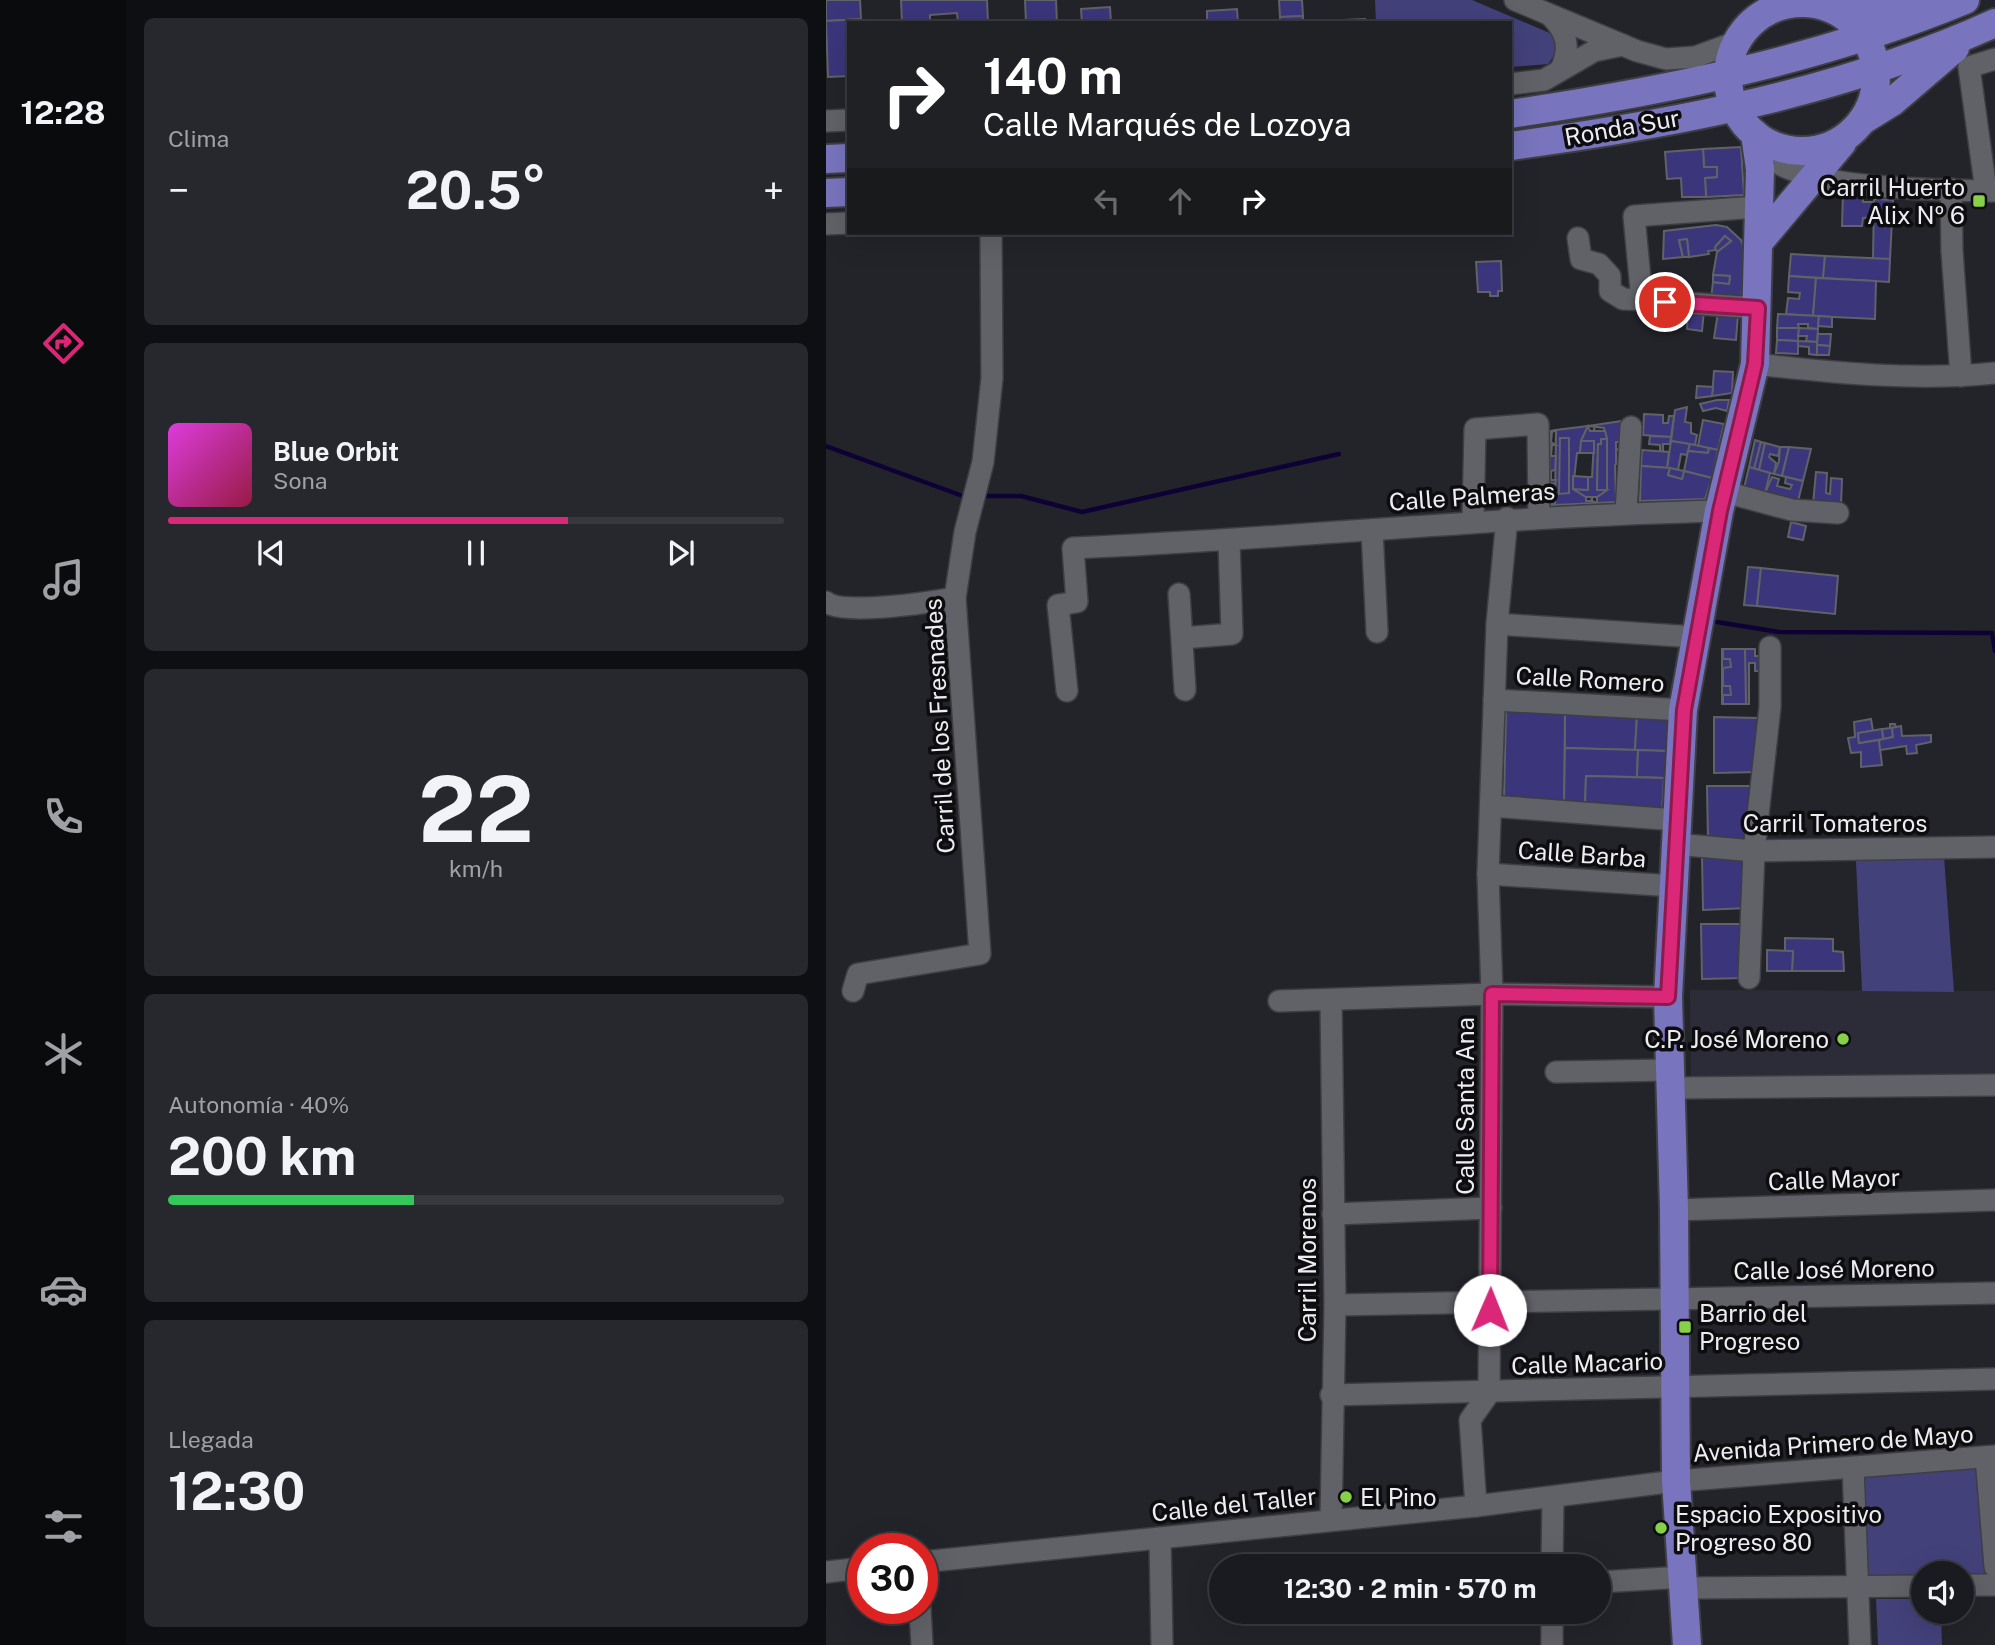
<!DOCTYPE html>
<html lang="es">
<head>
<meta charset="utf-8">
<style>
  :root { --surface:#1a1b20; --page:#27282d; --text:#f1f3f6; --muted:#9fa1a5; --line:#38393e; --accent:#db2777 }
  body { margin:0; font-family:"Public Sans",sans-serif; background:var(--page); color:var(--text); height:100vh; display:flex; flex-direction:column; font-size:26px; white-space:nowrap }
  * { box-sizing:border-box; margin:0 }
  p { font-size:23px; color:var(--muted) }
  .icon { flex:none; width:38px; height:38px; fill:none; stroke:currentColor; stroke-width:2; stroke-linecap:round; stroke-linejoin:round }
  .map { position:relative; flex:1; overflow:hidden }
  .panel { display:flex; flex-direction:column; gap:18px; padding:18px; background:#0e0f12; width:700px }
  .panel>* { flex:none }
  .hud { position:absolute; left:21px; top:21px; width:665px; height:214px; border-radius:0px; box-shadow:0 7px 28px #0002,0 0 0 2px var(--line); background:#202124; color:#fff; overflow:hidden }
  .tools { position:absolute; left:1085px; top:1561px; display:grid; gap:14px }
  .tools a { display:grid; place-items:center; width:63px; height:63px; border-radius:50%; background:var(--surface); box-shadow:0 7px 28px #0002,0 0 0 2px var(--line); font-size:35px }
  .speed { position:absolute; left:21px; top:1533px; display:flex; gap:14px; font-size:35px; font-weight:700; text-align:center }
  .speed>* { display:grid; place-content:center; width:91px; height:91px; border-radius:50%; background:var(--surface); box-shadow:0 7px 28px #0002,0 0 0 2px var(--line); line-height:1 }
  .speed .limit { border:10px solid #d22; background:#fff; color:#111 }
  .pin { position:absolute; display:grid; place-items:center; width:60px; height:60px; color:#fff; margin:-30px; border:4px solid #fff; border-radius:50%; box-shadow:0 2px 7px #0007 }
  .me { position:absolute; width:77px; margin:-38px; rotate:1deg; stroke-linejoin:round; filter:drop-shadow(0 0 5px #0008) }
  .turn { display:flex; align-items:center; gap:24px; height:147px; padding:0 21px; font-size:32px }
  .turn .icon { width:91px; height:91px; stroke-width:2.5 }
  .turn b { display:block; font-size:49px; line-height:60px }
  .lanes { display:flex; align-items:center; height:66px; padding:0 21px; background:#0003; justify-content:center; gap:35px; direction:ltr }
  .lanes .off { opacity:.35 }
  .big { font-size:52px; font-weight:700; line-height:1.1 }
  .panel .tile { flex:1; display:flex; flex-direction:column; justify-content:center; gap:10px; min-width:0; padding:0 24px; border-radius:10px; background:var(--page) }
  .panel .dial { align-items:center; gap:0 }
  .dial b { font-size:91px; line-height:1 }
  .song { display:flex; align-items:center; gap:21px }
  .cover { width:84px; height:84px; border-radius:10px; background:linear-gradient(135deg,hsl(300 70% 55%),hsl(340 70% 35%)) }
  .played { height:7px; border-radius:4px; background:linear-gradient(90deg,var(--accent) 65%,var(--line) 65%) }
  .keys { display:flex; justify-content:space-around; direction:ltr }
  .heat { display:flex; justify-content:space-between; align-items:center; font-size:38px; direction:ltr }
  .charge { height:10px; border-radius:5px; background:linear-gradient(90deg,#34c759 40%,var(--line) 0) }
  .trip { position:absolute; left:383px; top:1554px; width:402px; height:70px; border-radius:35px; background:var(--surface); box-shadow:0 7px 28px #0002,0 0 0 2px var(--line); font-weight:700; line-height:70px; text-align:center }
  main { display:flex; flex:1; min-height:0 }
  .tab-bar { display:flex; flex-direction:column; width:126px; justify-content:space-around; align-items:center; background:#0a0b0d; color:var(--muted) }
  .tab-bar .icon { width:49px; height:49px }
  .tab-bar .active { color:var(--accent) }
  .tab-bar b { font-size:32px; color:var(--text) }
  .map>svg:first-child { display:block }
</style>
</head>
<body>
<main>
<nav class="tab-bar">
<b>12:28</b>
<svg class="icon active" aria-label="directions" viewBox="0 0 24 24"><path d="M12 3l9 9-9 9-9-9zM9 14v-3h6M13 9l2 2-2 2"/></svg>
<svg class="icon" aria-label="music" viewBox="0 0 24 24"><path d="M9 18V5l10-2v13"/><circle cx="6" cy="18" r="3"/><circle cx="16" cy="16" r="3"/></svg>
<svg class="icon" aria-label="phone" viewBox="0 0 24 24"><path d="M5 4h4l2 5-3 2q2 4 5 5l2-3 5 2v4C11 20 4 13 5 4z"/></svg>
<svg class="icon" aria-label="climate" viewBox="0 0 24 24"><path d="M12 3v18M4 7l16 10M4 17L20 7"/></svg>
<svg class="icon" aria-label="car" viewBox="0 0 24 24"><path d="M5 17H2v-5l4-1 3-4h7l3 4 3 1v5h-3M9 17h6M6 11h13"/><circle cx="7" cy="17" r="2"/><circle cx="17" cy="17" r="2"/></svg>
<svg class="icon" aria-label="filters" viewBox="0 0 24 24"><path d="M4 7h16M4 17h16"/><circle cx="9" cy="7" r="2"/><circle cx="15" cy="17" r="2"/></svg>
</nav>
<section class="panel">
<div class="tile"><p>Clima</p>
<div class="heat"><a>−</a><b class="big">20.5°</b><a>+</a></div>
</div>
<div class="tile">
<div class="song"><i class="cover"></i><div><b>Blue Orbit</b><p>Sona</p></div></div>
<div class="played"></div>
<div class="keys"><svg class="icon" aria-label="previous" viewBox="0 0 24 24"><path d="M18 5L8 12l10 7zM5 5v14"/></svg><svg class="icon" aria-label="pause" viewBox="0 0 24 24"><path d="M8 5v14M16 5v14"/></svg><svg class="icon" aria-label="next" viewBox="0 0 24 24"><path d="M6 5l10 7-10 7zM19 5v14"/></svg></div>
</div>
<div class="tile dial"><b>22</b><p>km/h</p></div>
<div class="tile"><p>Autonomía · 40%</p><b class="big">200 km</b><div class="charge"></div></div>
<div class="tile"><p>Llegada</p><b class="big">12:30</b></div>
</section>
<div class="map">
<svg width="1169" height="1645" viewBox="0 0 1169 1645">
  <rect width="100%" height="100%" fill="#23242a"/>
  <polygon fill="#2b2c37" points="864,990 1169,991 1169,1085 865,1088"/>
  <g fill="#43417a">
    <polygon points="549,0 646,0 726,34 731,51 722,64 684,67 684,23 550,23"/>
    <polygon points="1118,857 1128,992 1036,991 1030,861"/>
    <polygon points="1160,1457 1169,1585 1136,1585 1136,1573 1097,1573 1097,1586 1032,1587 1027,1467"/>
    <polygon points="1050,1599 1097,1599 1097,1612 1115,1612 1116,1645 1052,1645"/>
  </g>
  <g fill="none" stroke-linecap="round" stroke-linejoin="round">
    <g stroke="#0e0235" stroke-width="4.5">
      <polyline points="0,446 134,495"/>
      <polyline points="160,496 195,496 256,512 513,454"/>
      <polyline points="891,622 953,632 1166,633 1169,651"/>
    </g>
  </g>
  <g fill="#3b357b" stroke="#616168" stroke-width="2">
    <polygon points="0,0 34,0 35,19 0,21"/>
    <polygon points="75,0 161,0 162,23 132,23 131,13 104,15 104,23 76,23"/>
    <polygon points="199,0 230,0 231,23 200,23"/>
    <polygon points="453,0 476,0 477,16 454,17"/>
    <polygon points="284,7 285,23 256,23 255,9"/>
    <polygon points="411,9 412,23 381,23 381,11"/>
    <polygon points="477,16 477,22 494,23 454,23 454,17"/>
    <polygon points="35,19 35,23 23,23 23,76 2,77 0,21"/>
    <polygon points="539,19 539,23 494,23 494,21"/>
    <polygon points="915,147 918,195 880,197 879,178 891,177 891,167 878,167 877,149"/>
    <polygon points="877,149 878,167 891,167 891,177 879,178 880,197 856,197 855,178 841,179 839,152"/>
    <polygon points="1017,192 1037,192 1037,202 1049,202 1048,217 1037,218 1036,226 1016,226"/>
    <polygon points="1048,199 1067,200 1064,259 1047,259"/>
    <polygon points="890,225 901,227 915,240 919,251 915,302 885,299 887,282 903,284 904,276 887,275 891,252 905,241 899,236 889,247 890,250 882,251 883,254 863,257 861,239 853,240 857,257 837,259 838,231"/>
    <polygon points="899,236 905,241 891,252 889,247"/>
    <polygon points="861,239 863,257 857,257 853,240"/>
    <polygon points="965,254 999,256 997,278 963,276"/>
    <polygon points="999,256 1064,259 1063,282 997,278"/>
    <polygon points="675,261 676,291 672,291 672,296 664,296 664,292 652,292 650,262"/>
    <polygon points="887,275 904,276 903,284 887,282"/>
    <polygon points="963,276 990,278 987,316 960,314 962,298 973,299 974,293 962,292"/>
    <polygon points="990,278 1050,281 1049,319 987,316"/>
    <polygon points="862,309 878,310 876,331 861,329"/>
    <polygon points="892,312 912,314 910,340 888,338"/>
    <polygon points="952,314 993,316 992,329 982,328 982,324 972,324 973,328 951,328"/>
    <polygon points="993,316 1006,317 1006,327 992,326"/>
    <polygon points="951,328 973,328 972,341 951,340"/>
    <polygon points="973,328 992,329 991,342 980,341 981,336 972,336"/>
    <polygon points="992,334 1005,334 1004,346 991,345"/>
    <polygon points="951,340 972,341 972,354 950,353"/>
    <polygon points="972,341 991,342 991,355 983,354 983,347 972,346"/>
    <polygon points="991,345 1004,346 1003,355 991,355"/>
    <polygon points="888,371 907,372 906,393 886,396"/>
    <polygon points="871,386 887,387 886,396 870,398"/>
    <polygon points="891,400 903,400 901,411 890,408 877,411 874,404"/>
    <polygon points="861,407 859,422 865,423 865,433 871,435 869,445 845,441 849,410"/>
    <polygon points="818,414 837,415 837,423 842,423 843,416 848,416 845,437 817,435"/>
    <polygon points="877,420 898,424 892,450 872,446"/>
    <polygon points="796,421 795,442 790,442 790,449 793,449 790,451 790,463 792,463 789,465 790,502 771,503 771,497 781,490 781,439 778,428 762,426"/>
    <polygon points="762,426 755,441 754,453 751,453 747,489 760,497 760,501 765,501 766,497 766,501 771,503 729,505 730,430"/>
    <polygon points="762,426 764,431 768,431 768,428 769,431 779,431 781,439 775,439 775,444 772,444 771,490 781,490 771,497 760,497 747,489 762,490 762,477 766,477 768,441 755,441"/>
    <polygon points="730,430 726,432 725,442 730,445 726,445 725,456 730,456 729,470 725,471 725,480 730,480 729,484 725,483 725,492 730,492 729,495 725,495 725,503 729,505 723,505 724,431"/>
    <polygon points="824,436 845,437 844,444 837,444 837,451 834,451 834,445 823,444"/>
    <polygon points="734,438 743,438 743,493 733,494"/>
    <polygon points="775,439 781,439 781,490 771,490 772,444 775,444"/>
    <polygon points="929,440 935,442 928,469 923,467"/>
    <polygon points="755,441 768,441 768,453 754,453"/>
    <polygon points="845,441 864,444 861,455 855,454 852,470 841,468"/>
    <polygon points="935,442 939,443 933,470 928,469"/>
    <polygon points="939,443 954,447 952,456 944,454 943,457 950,463 948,474 933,470"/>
    <polygon points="864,444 883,448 882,453 862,451"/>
    <polygon points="954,447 963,447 956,476 948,474 953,461"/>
    <polygon points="963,447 985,449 977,481 956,476"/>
    <polygon points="883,448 892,450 886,478 858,471 862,451 882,453"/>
    <polygon points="816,450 843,452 841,468 815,466"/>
    <polygon points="815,466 844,468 842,475 856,479 858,471 886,478 879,499 814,501"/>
    <polygon points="923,467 944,473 939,493 918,488"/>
    <polygon points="844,468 858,471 856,479 842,475"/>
    <polygon points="990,472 1001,473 1000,493 1004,494 1005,478 1016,479 1015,505 987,504"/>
    <polygon points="747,476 762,477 762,490 747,489"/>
    <polygon points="946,477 953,479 951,486 964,489 966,485 959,483 960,477 977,481 972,501 939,493"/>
    <polygon points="965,522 980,526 977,540 962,537"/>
    <polygon points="922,567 935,568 931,606 918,605"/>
    <polygon points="935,568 1012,576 1009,614 931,606"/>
    <polygon points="896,649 929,649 929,656 941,656 941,671 929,671 929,663 923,663 923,704 896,704"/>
    <polygon points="897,649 919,649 920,704 897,704 897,695 905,695 904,686 897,686 897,668 905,667 904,659 897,659"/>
    <polygon points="683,707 739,710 738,804 678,798 680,711"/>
    <polygon points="739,710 811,715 809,750 739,748"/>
    <polygon points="811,715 845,717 842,751 809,750"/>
    <polygon points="888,717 933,718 933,772 888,773"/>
    <polygon points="1045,719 1047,731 1032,733 1033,743 1053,740 1056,765 1035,767 1035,752 1025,753 1022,738 1029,737 1028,722"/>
    <polygon points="1064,724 1069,724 1070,727 1066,728 1067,737 1057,739 1056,729 1064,728"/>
    <polygon points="1075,726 1076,736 1105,735 1105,742 1090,745 1091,753 1081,754 1080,746 1054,750 1053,740 1067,737 1066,728"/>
    <polygon points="1056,729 1057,739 1033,743 1032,733"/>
    <polygon points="739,748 812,750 811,777 760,776 759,806 738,804"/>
    <polygon points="812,750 842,751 840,778 811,777"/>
    <polygon points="760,776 838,778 836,811 759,806"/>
    <polygon points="881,786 927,786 927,841 882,841"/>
    <polygon points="876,855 922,856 921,908 877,910"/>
    <polygon points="875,924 917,924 917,978 876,979"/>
    <polygon points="959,938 1007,939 1007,951 1017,952 1018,971 966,971 967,951 959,951"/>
    <polygon points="941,950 967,951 966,971 941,971"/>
  </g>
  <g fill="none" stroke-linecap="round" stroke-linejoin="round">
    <g stroke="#3e3e43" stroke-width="24">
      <g id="minor">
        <polyline points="689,0 811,51 840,59 869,57 910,42"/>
        <path d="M 725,16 C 741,32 745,48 735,69"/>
        <polyline points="684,84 718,80 768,51 797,45"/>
        <polyline points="0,121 23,120"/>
        <path d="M 932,148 C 968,193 1113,189 1169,191"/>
        <polyline points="1125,189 1126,251 1135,376"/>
        <polyline points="1160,191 1143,67 1169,59"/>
        <polyline points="931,207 808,216 816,300 932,308"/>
        <polyline points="0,224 23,223"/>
        <polyline points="752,238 755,259 773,264 784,276 784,291 797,299 821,300"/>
        <path d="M 929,364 C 1008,373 1090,381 1169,373"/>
        <polyline points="899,492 966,510 1012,513"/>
        <polyline points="800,513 805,427"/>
        <polyline points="647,520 649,429 712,424 713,516"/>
        <polyline points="546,530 551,632"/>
        <polyline points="353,594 359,690"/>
        <path d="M 0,602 C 17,616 105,602 129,598"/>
        <polyline points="671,624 869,637"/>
        <polyline points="356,638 406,634 403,541"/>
        <path d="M 241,691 L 232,605 L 251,602 L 247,548 C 463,539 677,516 893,511"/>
        <polyline points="668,700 857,710"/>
        <polyline points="665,806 850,820"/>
        <polyline points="849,844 928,851 1169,847"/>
        <polyline points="662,874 848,886"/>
        <polyline points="923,978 928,851 944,707 944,647"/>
        <polyline points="27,991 32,974 154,954 129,598 139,532 157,462 166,378 165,233"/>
        <polyline points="505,1000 509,1305 505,1520"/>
        <polyline points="453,1001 666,994 842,997"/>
        <polyline points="730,1072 844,1070"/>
        <polyline points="845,1088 1169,1085"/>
        <polyline points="848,1210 1169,1200"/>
        <polyline points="507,1214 665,1208"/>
        <polyline points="509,1305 1169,1293"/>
        <polyline points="505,1395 1169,1379"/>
        <polyline points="1160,1457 1169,1567"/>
        <polyline points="1027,1467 1034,1645"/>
        <polyline points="650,1506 644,1420 663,1393 666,994 662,874 671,624 681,518"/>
        <polyline points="334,1538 336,1645"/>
        <polyline points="96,1562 650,1506 850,1481 1169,1456"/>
        <polyline points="726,1566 727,1497"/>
        <polyline points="0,1572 37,1568"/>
        <polyline points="774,1582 858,1577"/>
        <polyline points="1136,1585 1169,1585"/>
        <polyline points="859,1588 1097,1586"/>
        <polyline points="94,1608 96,1645"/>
        <polyline points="726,1645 726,1612"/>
      </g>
    </g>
    <g stroke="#3e3e43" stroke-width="32">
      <g id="major">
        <circle cx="976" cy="77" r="74"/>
        <polyline points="1007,9 1068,10 1097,3"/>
        <path d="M 684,114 C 840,91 993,60 1139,0"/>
        <polyline points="1037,120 1066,102 1129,48"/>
        <path d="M 684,146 C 848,124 1017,92 1169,23"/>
        <polyline points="0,159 23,158"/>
        <polyline points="0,193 23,192"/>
        <polyline points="933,242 1016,143"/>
        <polyline points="861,1645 850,1481 848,1210 842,997 857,710 893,511 929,364 934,169 929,134"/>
      </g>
    </g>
    <use href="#minor" stroke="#616168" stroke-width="21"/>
    <use href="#major" stroke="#7875be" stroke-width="28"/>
  </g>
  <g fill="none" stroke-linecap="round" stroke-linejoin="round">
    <g stroke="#8e194d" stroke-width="18">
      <polyline id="route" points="664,1310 666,994 842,997 858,710 894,511 929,364 932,308 839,302"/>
    </g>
    <use href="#route" stroke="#db2777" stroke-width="12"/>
  </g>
  <g fill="#88cf4a" stroke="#0d0d10" stroke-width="2.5">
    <rect x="1146" y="194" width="14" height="14" rx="3.5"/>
    <circle cx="1017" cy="1039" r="7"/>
    <rect x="852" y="1320" width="14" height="14" rx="3.5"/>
    <circle cx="520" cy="1497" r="7"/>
    <circle cx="835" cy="1528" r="7"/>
  </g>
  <g text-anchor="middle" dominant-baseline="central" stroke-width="7" stroke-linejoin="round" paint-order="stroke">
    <g font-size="24" fill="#ededf1" stroke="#0d0d10">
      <text transform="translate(796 127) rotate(-10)">Ronda Sur</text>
      <text transform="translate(646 496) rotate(-4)">Calle Palmeras</text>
      <text transform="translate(764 679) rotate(3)">Calle Romero</text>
      <text transform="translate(113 726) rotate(-93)">Carril de los Fresnades</text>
      <text x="1009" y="823">Carril Tomateros</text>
      <text transform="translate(756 854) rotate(4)">Calle Barba</text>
      <text transform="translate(639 1106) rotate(-90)">Calle Santa Ana</text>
      <text transform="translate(1008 1179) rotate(-2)">Calle Mayor</text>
      <text transform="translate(481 1260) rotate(-90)">Carril Morenos</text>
      <text transform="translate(1008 1269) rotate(-1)">Calle José Moreno</text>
      <text transform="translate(761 1363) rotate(-2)">Calle Macario</text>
      <text transform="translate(1007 1443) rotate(-4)">Avenida Primero de Mayo</text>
      <text transform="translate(408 1504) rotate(-6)">Calle del Taller</text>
    </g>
    <g font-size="24" fill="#ededf1" stroke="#0d0d10" text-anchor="start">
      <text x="1139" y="187" text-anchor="end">Carril Huerto<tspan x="1139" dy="28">Alix Nº 6</tspan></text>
      <text x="1003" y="1039" text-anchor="end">C.P. José Moreno</text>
      <text x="873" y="1313">Barrio del<tspan x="873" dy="28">Progreso</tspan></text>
      <text x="534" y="1497">El Pino</text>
      <text x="849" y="1514">Espacio Expositivo<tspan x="849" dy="28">Progreso 80</tspan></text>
    </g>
  </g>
</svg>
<div class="tools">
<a><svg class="icon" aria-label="sound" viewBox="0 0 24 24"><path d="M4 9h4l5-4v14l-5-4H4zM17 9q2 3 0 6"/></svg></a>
</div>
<div class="speed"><div class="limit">30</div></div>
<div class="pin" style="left:839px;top:302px;background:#d93025"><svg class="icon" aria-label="arrive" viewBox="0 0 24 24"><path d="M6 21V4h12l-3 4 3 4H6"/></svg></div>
<svg class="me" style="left:664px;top:1310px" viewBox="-20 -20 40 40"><circle r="19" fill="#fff"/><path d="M0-13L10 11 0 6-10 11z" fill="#db2777"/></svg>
<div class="trip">12:30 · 2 min · 570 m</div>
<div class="hud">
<div class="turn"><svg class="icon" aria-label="right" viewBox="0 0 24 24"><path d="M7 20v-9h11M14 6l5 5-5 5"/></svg><div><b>140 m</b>Calle Marqués de Lozoya</div></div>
<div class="lanes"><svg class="icon off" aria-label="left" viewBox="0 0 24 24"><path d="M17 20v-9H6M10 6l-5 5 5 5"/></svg><svg class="icon off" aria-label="ahead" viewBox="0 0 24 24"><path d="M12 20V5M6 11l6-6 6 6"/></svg><svg class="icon" aria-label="right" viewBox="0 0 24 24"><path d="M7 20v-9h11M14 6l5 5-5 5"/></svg></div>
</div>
</div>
</main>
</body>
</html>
